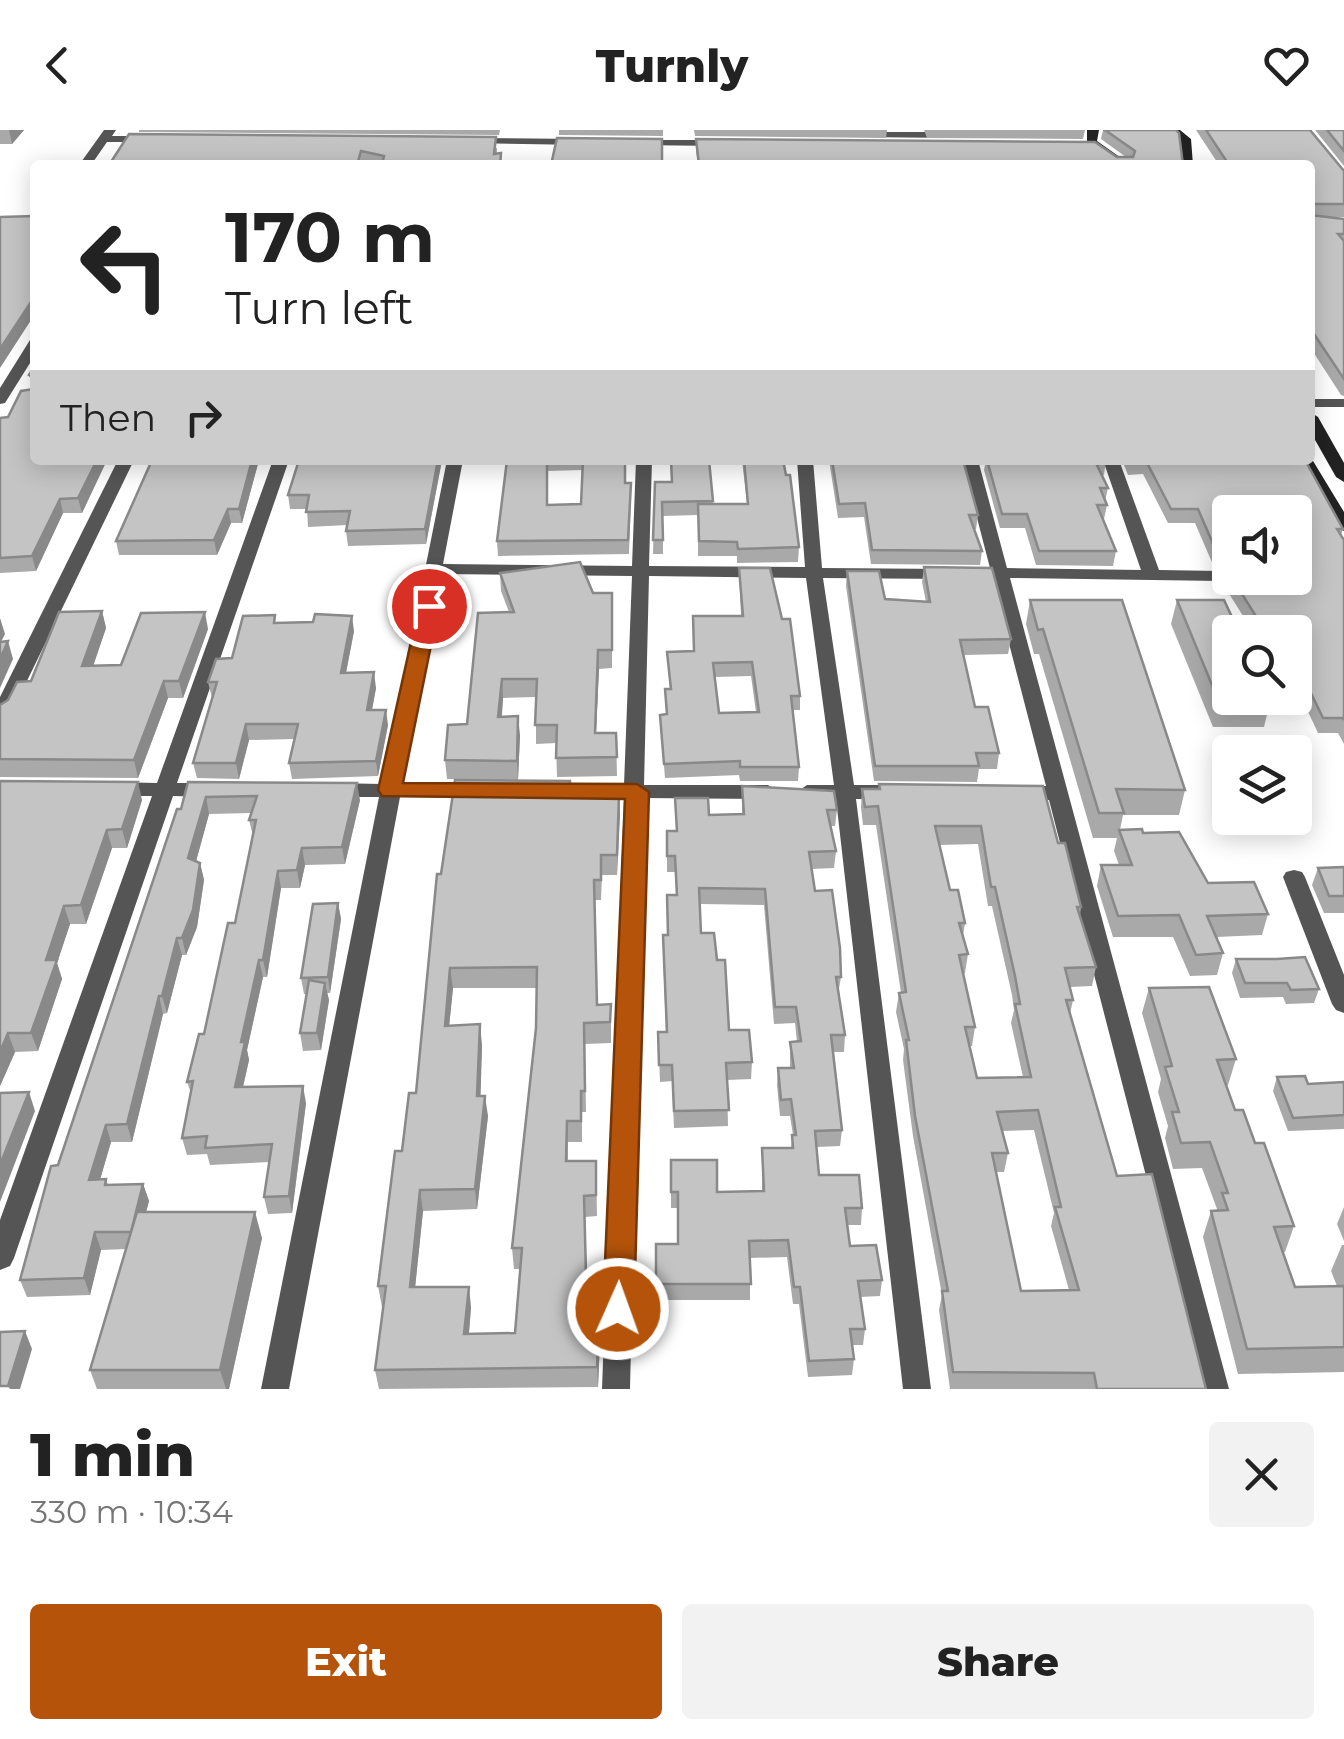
<!DOCTYPE html>
<meta charset="utf-8">
<style>
body{margin:0;font-family:Montserrat,sans-serif;background:#f2f2f2;color:#222;height:100vh;display:flex;flex-direction:column;font-size:38px;white-space:nowrap}
*{box-sizing:border-box;margin:0}
p{font-size:32px;color:#767676}
.icon{flex:none;width:55px;height:55px;fill:none;stroke:currentColor;stroke-width:2;stroke-linecap:round;stroke-linejoin:round}
.map{position:relative;height:1259px;overflow:hidden}
.details{display:flex;flex-direction:column;background:#fff;flex:1}
.details>*{flex:none}
.guide{position:absolute;left:30px;top:30px;width:1285px;height:305px;border-radius:10px;box-shadow:0 5px 25px #0003;background:#fff;color:#222;overflow:hidden}
.tools{position:absolute;left:1212px;top:365px;display:grid;gap:20px}
.tools a{display:grid;place-items:center;width:100px;height:100px;border-radius:10px;background:#fff;box-shadow:0 5px 25px #0003;font-size:50px}
.pin{position:absolute;display:grid;place-items:center;width:85px;height:85px;color:#fff;margin:-42px;border:5px solid #fff;border-radius:50%;box-shadow:0 2px 10px #0007}
.me{position:absolute;width:110px;margin:-55px;rotate:2deg;stroke-linejoin:round;filter:drop-shadow(0 0 8px #0008)}
.turn{display:flex;align-items:center;gap:35px;height:210px;padding:0 30px;font-size:45px}
.turn .icon{width:130px;height:130px;stroke-width:2.5}
.turn b{display:block;font-size:70px;line-height:85px}
.then{display:flex;align-items:center;height:95px;padding:0 30px;background:#0003;gap:20px;font-size:38px}
.round{display:grid;place-items:center;flex:none;width:105px;height:105px;border-radius:10px;background:#f2f2f2}
.overview{display:flex;align-items:center;justify-content:space-between;height:170px;padding:0 30px}
h1{font-size:60px;font-weight:800;line-height:75px}
.button{display:flex;gap:20px;margin-top:auto;padding:20px 30px}
.button a{flex:1;height:115px;border-radius:10px;background:#b45309;color:#fff;font-size:40px;font-weight:800;line-height:115px;text-align:center}
.button a+a{background:#f2f2f2;color:#222}
header{display:flex;justify-content:space-between;align-items:center;height:130px;padding:0 30px;background:#fff;font-size:45px;font-weight:800}
.map>svg:first-child{display:block}
.lines{fill:none;stroke-linecap:round;stroke-linejoin:round}
.minor{fill:#555;fill-rule:evenodd}
.secondary{fill:#222;fill-rule:evenodd}
.wall{fill:#a9a9a9;fill-rule:evenodd}
.shaded-wall{fill:#898989}
.building{fill:#c4c4c4;stroke:#898989;stroke-width:2.5;fill-rule:evenodd}
.route{fill:#b45309;stroke:#753606;stroke-width:2.5}
</style>
<header><svg class="icon" aria-label="back" viewBox="0 0 24 24"><path d="M15 5l-7 7 7 7"/></svg>Turnly<svg class="icon" aria-label="heart" viewBox="0 0 24 24"><path d="M12 20l-8-8c-3-5 5-10 8-4 3-6 11-1 8 4z"/></svg></header>
<div class="map">
<svg width="1344" height="1259" viewBox="0 0 1344 1259">
<rect width="100%" height="100%" fill="#fff"/>
<g class="lines">
<!-- minor -->
<g class="minor">
<path d="M104,0H116L112,6H153L159,9L153,12H107L91,35H79Z"/>
<path d="M862,2H953L959,5L953,8L858,7V3Z"/>
<path d="M472,8L583,9L589,12L583,15L468,13L466,11Z"/>
<path d="M636,10H722L728,13L722,16L632,15V11Z"/>
<path d="M35,209V225L5,273L0,274V258L30,210Z"/>
<rect x="1310" y="269" width="34" height="8"/>
<path d="M118,330H134L10,586L0,592V567Z"/>
<path d="M273,330H289L177,653H213L223,660L213,667L173,666L14,1128L10,1136L0,1140V1090L152,666H112L102,659L112,652L157,653Z"/>
<path d="M447,330H463L443,434L632,436L636,330H652L649,436L805,437L797,330H813L822,438L949,439L958,444L949,449L823,448L854,655H888L898,662L888,669H856L931,1259H903L836,669H807L797,662L807,655H834L806,448L649,446L644,655H768L778,662L768,669L644,668L630,1259H602L624,668H547L537,661L547,654L624,655L632,446L442,444L402,654H478L488,661L478,668L400,667L289,1259H261L379,667H332L322,660L332,653L382,654Z"/>
<path d="M962,330H978L1007,438L1141,440L1103,330H1119L1159,440L1220,441L1229,446L1220,451L1010,448L1229,1259H1201L1049,670H1022L1012,663L1022,656H1046L992,448L979,443L990,438Z"/>
<path d="M1294,740L1302,742L1305,747L1344,845V883L1336,880L1332,874L1283,747L1286,742Z"/>
</g>
<!-- secondary -->
<g class="secondary">
<path d="M1087,0H1099L1097,11L1131,35H1117L1087,14Z"/>
<path d="M1167,0H1180L1191,9L1193,35H1181V12Z"/>
<path d="M1310,282L1318,287L1344,333V352L1336,347L1310,301Z"/>
<path d="M1310,326L1344,382V401L1336,396L1298,330H1310Z"/>
</g>
</g>
<!-- wall -->
<g class="wall">
<path d="M0,0H24L12,14H0Z"/>
<path d="M139,0H500L499,5L139,2Z"/>
<path d="M559,0H663V6L559,5Z"/>
<path d="M694,0H887L886,8L695,6Z"/>
<path d="M924,0H1085L1083,9L927,8Z"/>
<path d="M1103,0H1176L1183,35H698L696,20V9L1126,27L1101,9Z"/>
<path d="M1196,0H1310L1344,41V87H1325L1344,89V266L1341,265L1310,217V35H1219Z"/>
<path d="M1315,0H1344V36Z"/>
<path d="M129,4L497,18V24L501,23L502,35H372L363,33L362,35H109Z"/>
<path d="M35,236V330H107L82,383H63L36,441L0,443V288L8,287L33,258L29,245Z"/>
<path d="M259,330L242,393H231L217,425H119L116,411Z"/>
<path d="M299,330H442L426,414L348,416L346,401L347,395L308,397L307,379H290L288,365Z"/>
<path d="M507,330H625V353L631,367L629,424L498,426L497,411ZM583,340L581,374L548,375V341Z"/>
<path d="M670,330H709L713,374H747L742,330H783L799,417L798,432L737,433V426H698V385L663,386V424H653L655,352H672Z"/>
<path d="M829,330H963L978,385L976,399H974L982,421L980,435L871,434L864,387L838,388Z"/>
<path d="M986,330H1106L1104,345H1101L1108,358L1105,371L1107,375L1104,389H1102L1116,421L1113,436L1036,435L1025,398H1000L984,340Z"/>
<path d="M1122,330H1305L1343,399L1341,405L1344,410V614L1338,603H1318L1295,554V502H1253L1223,454L1226,442L1214,437L1195,393H1168L1143,344L1128,345ZM1230,382L1295,448H1230Z"/>
<path d="M924,437L1011,509L1008,524L964,525L975,577L999,623L997,639H979L977,652L874,651L846,456L847,441L885,469L926,472L922,452Z"/>
<path d="M739,438L800,566V580H793L799,637L798,651H740L739,645L665,648L660,585L666,584L665,559H670L667,522L694,521L741,486ZM751,546L756,582L719,583L715,547Z"/>
<path d="M500,443L593,463H612V538L599,539L596,603H616L617,646L557,647L556,613L536,614V567L503,568L502,586L520,605L518,650L447,649L445,630L467,594L509,482L501,461Z"/>
<path d="M1030,470L1185,660L1179,685H1123L1120,700L1143,703L1208,753L1268,784L1262,805L1216,807L1223,823L1217,845L1190,846L1173,807H1113L1097,756L1101,735H1119L1114,721L1117,708H1093L1039,524H1034L1026,494Z"/>
<path d="M1177,470L1270,572L1264,597H1213L1171,494Z"/>
<path d="M102,481L106,498L93,536L121,535L208,499L183,568H168L138,648L0,647V575L31,551Z"/>
<path d="M277,493L354,501L346,543L376,558L372,580L388,595L378,646L292,649L289,633L294,609L249,610L239,649L197,648L193,633L212,568L208,552L232,528Z"/>
<path d="M0,651L142,670L127,718H112L86,794H70L57,833L62,849L38,921L15,922L0,956Z"/>
<path d="M570,651L571,665L619,664L617,745H602L601,770H595L597,875L611,874V913L585,914L586,982H582V1012H568V1031H596L597,1086L585,1087L587,1145L602,1166L598,1257L379,1259L375,1240L384,1177H382L378,1156L402,1021L416,963L441,744ZM453,858H537L536,898L512,1118L514,1139H520L515,1203L469,1204L471,1177L415,1157L423,1081L477,1079L488,986L480,966L482,915L449,896Z"/>
<path d="M188,652L360,670L345,734L305,735L300,758H281L267,847H263L247,920L249,930L243,957L306,973L292,1083L268,1084L264,1067L270,1032L210,1035L207,1024L187,1025L182,1008L191,963L187,952L204,904L235,793L253,706L249,690L251,683L209,684L196,731L200,733L204,750L197,797L186,825H182L167,883L163,884L132,1012H111L100,1049H106L108,1055L143,1054L149,1071L146,1082L262,1108L229,1259H97L90,1240L126,1119L101,1120L90,1165L27,1167L20,1150L58,1035L181,679Z"/>
<path d="M879,654L1058,713L1081,777L1080,785L1096,837L1092,856L1070,857L1073,870L1070,884L1117,1046L1206,1259H950L939,1180L942,1165L913,1006L903,930L904,919L896,882L899,863H901L876,695H863L861,677L862,659H879ZM978,714L988,776H992L1012,865L1014,880L1011,893L1023,947L977,948L969,916H972L975,897L963,844L965,843L968,824L963,806L965,793L950,760L939,715ZM1034,1000L1054,1083L1051,1096L1069,1160L1021,1161L996,1042H1004L1008,1023L1002,1001Z"/>
<path d="M742,656L837,680L835,696H830L836,721L834,738L811,739L815,761L841,847L838,864L845,905L844,922H833L842,1000L840,1016L817,1017L819,1045L862,1078L861,1095H847L850,1116L882,1150L880,1166L860,1167L865,1199L863,1215H853L854,1229L852,1245L808,1247L799,1174H793L787,1127L750,1128V1170H656V1114H678V1078H671V1030L717,1062L762,1061V1018H791L793,1005L790,986H780L777,955L778,938H790V912H797L795,893L774,894L764,775L700,774L701,803L717,830L729,900L752,932L751,949L727,950L728,996L674,998L672,951L660,952L658,902H666L663,822L676,765L675,742H667V701H676L675,668L709,685L742,684Z"/>
<path d="M1344,737V783H1324L1312,755L1318,738Z"/>
<path d="M338,773L341,789L330,863H327L329,870L321,920L303,921L300,903L306,864H304L301,848Z"/>
<path d="M1236,829L1319,859L1314,873L1286,874L1283,867L1240,868L1232,843Z"/>
<path d="M1149,858L1236,929L1228,955H1226L1235,980L1255,1013L1294,1096L1285,1122H1283L1295,1157L1337,1156L1331,1141L1342,1115H1344V1242L1238,1244L1203,1107L1211,1081H1216L1217,1079L1202,1038L1173,1039L1165,1008L1168,996L1158,962L1161,949L1142,883Z"/>
<path d="M1277,947L1308,954L1344,952V999L1288,1001L1273,961Z"/>
<path d="M1344,1077V1111L1337,1094Z"/>
</g>
<!-- shaded-wall -->
<g class="shaded-wall">
<path d="M9,0H24L12,14Z"/>
<path d="M35,166V184L0,238V219Z"/>
<path d="M97,330H107L82,383L78,368Z"/>
<path d="M252,330H259L242,393L239,379Z"/>
<path d="M438,330H442L426,414L425,399Z"/>
<path d="M60,369L63,383L36,441L32,426Z"/>
<path d="M228,379L231,393L217,425L214,410Z"/>
<path d="M102,481L106,498L87,554L82,536Z"/>
<path d="M205,482L208,499L183,568L179,551Z"/>
<path d="M352,486L354,501L343,558L341,543Z"/>
<path d="M0,488L5,504L0,514Z"/>
<path d="M8,511L13,529L0,558V529Z"/>
<path d="M598,520L599,539L595,622V603Z"/>
<path d="M374,542L376,558L369,595L367,580Z"/>
<path d="M502,549L503,568L500,605L498,587Z"/>
<path d="M164,551L168,568L138,648L134,630Z"/>
<path d="M386,580L388,595L378,646L376,631Z"/>
<path d="M518,586L520,605L518,650L517,631Z"/>
<path d="M246,594L249,610L239,649L236,633Z"/>
<path d="M138,652L142,670L127,718L122,699Z"/>
<path d="M357,653L360,670L345,734L342,717Z"/>
<path d="M619,664L620,685L617,745V725Z"/>
<path d="M206,667L209,684L192,746L188,728Z"/>
<path d="M107,700L112,718L86,794L81,775Z"/>
<path d="M302,718L305,735L300,758L297,740Z"/>
<path d="M200,733L204,750L197,797L186,825L182,808Z"/>
<path d="M278,741L281,758L267,847L263,830Z"/>
<path d="M338,773L341,789L330,863L328,847Z"/>
<path d="M64,776L70,794L57,833L62,849L38,921L31,903L46,830Z"/>
<path d="M177,808L182,825L167,883L162,866Z"/>
<path d="M259,830L263,847L247,920L249,930L239,974L235,957L241,912Z"/>
<path d="M450,838L453,858L447,917L445,896Z"/>
<path d="M325,853L329,870L321,920L317,903Z"/>
<path d="M159,866L163,884L132,1012L127,994Z"/>
<path d="M480,894L482,915L480,987L477,966Z"/>
<path d="M8,903L15,922L0,956V922Z"/>
<path d="M303,956L306,973L292,1083L289,1066Z"/>
<path d="M29,962L35,981L0,1072V1035Z"/>
<path d="M485,966L488,986L477,1079L475,1059Z"/>
<path d="M106,995L111,1012L95,1067L89,1050Z"/>
<path d="M143,1054L149,1071L136,1119L131,1102Z"/>
<path d="M420,1060L423,1081L413,1178L410,1157Z"/>
<path d="M255,1082L262,1108L229,1259H226L220,1240Z"/>
<path d="M95,1102L101,1120L90,1165L84,1148Z"/>
<path d="M601,1145L602,1166L598,1257L597,1237Z"/>
<path d="M469,1157L471,1177L467,1225L464,1204Z"/>
<path d="M25,1201L32,1219L20,1259H10L8,1256Z"/>
</g>
<!-- building -->
<g class="building">
<path d="M1105,0H1176L1179,3L1183,35H699L696,9L1095,12L1117,27H1133L1135,21Z"/>
<path d="M1206,0H1310L1344,41V74H1313L1310,83V35H1229Z"/>
<path d="M1327,0H1344V21Z"/>
<path d="M129,4L496,7L494,24L501,23L500,35H382L384,26L361,21L357,35H109Z"/>
<path d="M557,8L662,9V35H551Z"/>
<path d="M1310,85L1344,89V104H1338L1344,111V249L1310,198Z"/>
<path d="M35,86V166L0,219V87Z"/>
<path d="M35,236V248L29,245Z"/>
<path d="M35,252V330H97L78,368L60,369L32,426L0,428V288L8,287L21,261L34,259Z"/>
<path d="M152,330H252L239,379H228L214,410L116,411Z"/>
<path d="M299,330H438L425,399L346,401L350,381L306,382L309,365H288Z"/>
<path d="M507,330H547V375L581,374L583,330H625V353H631L628,410L497,411Z"/>
<path d="M671,330H709L713,371L662,372L663,410H653L655,352H672Z"/>
<path d="M744,330H783L786,345H790L799,417L738,419L737,412L699,411L698,374H748Z"/>
<path d="M832,330H963L978,385H969L982,421L872,420L865,373L839,374Z"/>
<path d="M987,330H1106L1095,331L1108,358H1100L1107,375H1097L1116,421H1039L1027,384H1002Z"/>
<path d="M1131,330H1305L1343,399H1337L1344,410V590L1343,588H1323L1295,530V502H1282L1275,488H1257L1232,448H1295V382H1230V428L1217,423L1198,379H1171L1146,331Z"/>
<path d="M580,432L593,463H612V520H598L595,603H616L617,627L556,628L557,595H535L537,549H502L498,587L518,586L517,631L445,630L448,595L467,594L478,483L514,482L500,443Z"/>
<path d="M924,437L992,438L1011,509L960,510L975,577H988L999,623H976L979,636H875L847,441H879L885,469L930,472Z"/>
<path d="M739,438H770L782,489H790L800,566H791L799,637H740V631L664,634L660,585L667,584L665,559H671L667,522L694,521L693,486H743ZM752,532L759,582L719,583L713,533Z"/>
<path d="M1030,470H1122L1185,660L1116,659L1124,683H1099L1043,499L1038,500Z"/>
<path d="M1177,470H1224L1239,502H1230V568H1268L1270,572H1219Z"/>
<path d="M102,481L82,536L121,535L141,483L205,482L179,551H164L134,630L0,629V575L8,570L17,552L31,551L59,482Z"/>
<path d="M315,484L352,486L341,543L374,542L367,580H386L376,631L289,633L298,594H246L236,633H193L217,552H208L216,529L232,528L243,486L275,485L274,493L313,492Z"/>
<path d="M8,511L0,529V512Z"/>
<path d="M455,650L570,651V665L619,664L617,725H601V750H594L597,875L611,874L610,892L584,893L585,961H581V991H567L566,1031H596V1065L584,1066L586,1145H601L597,1237L375,1240L386,1156H378L395,1021H402L409,963H416L437,744H441ZM537,837L536,898L512,1118H522L515,1203L464,1204L469,1157H410L420,1060L475,1059L485,966H477L480,894L445,896L450,838Z"/>
<path d="M0,651L138,652L122,699L107,700L81,775L64,776L46,830H57L31,903H8L0,922Z"/>
<path d="M188,652L357,653L342,717L302,718L297,740L278,741L263,830H259L241,912H245L235,957L303,956L289,1066L264,1067L272,1014L205,1018L207,1006L182,1008L193,951L187,952L199,904H204L228,793H235L256,690H249L257,666L206,667L188,728L200,733L193,780L182,808H177L162,866H159L127,994L106,995L89,1050L106,1049L105,1055L143,1054L131,1102H95L84,1148L20,1150L51,1036L58,1035L177,679H181Z"/>
<path d="M879,654L1043,656L1058,713H1065L1081,777H1077L1096,837L1065,838L1073,870H1066L1117,1046L1152,1044L1206,1259H1097L1094,1243L953,1242L942,1161H948L915,986L906,910H909L899,863L906,862L878,676L865,677L862,659H880ZM935,696H981L991,757H995L1015,846L1020,874H1015L1031,947L977,948L965,897H975L959,825L968,824L959,793H965L958,760H950ZM1038,980L1061,1077H1055L1079,1160L1021,1161L992,1023H1008L997,982Z"/>
<path d="M742,656L834,661L837,680H827L836,721L809,722L815,761L832,760L840,818L841,847H836L845,905H831L842,1000L815,1001L819,1045H859L862,1078H845L850,1116L876,1115L882,1150L858,1151L865,1199H850L854,1229L809,1231L800,1157H794L788,1110L749,1111L751,1154H656V1114H678V1062H671V1030H717V1062L764,1061L762,1018H793L792,1005H796L791,969L781,970L778,938H794L790,912L801,911L796,877H775L765,759L699,758L701,803H714L717,830H725L729,900H749L752,932L726,933L729,980L674,981L672,935H659L658,902H667L663,805H668L667,765H677L675,726H667V701H677L675,668H708L709,685L744,684Z"/>
<path d="M1142,699L1143,703L1179,702L1208,753L1254,752L1268,784L1207,786L1223,823L1196,825L1179,785L1118,786L1101,735H1132L1119,700Z"/>
<path d="M1344,737V766H1329L1318,738Z"/>
<path d="M338,773L328,847L301,848L313,774Z"/>
<path d="M1305,827L1319,859L1291,860L1287,853H1245L1236,829H1277Z"/>
<path d="M309,850L325,853L317,903H300Z"/>
<path d="M1209,857L1236,929L1217,930L1235,980H1243L1255,1013H1264L1294,1096L1274,1097L1295,1157L1344,1156V1217L1247,1219L1211,1081L1228,1080L1222,1063H1228L1210,1012L1181,1013L1172,982H1179L1165,937L1172,936L1149,858Z"/>
<path d="M1305,946L1308,954L1344,952V985L1293,988L1277,947Z"/>
<path d="M29,962L0,1035V963Z"/>
<path d="M137,1082H255L220,1240H90Z"/>
<path d="M25,1201L8,1256H0V1202Z"/>
</g>
<!-- route -->
<path class="route" d="M429,469L439,476L403,653L637,654L649,662L634,1179L630,1189L618,1193L607,1189L603,1179L625,669L382,666L378,660L419,476Z"/>
</svg>
<div class="tools">
<a><svg class="icon" aria-label="sound" viewBox="0 0 24 24"><path d="M4 9h4l5-4v14l-5-4H4zM17 9q2 3 0 6"/></svg></a>
<a><svg class="icon" aria-label="search" viewBox="0 0 24 24"><circle cx="10" cy="10" r="6"/><path d="M15 15l6 6"/></svg></a>
<a><svg class="icon" aria-label="layers" viewBox="0 0 24 24"><path d="M12 4l9 5-9 5-9-5zM3 14l9 5 9-5"/></svg></a>
</div>
<div class="pin" style="left:429px;top:476px;background:#d93025"><svg class="icon" aria-label="arrive" viewBox="0 0 24 24"><path d="M6 21V4h12l-3 4 3 4H6"/></svg></div>
<svg class="me" style="left:618px;top:1179px" viewBox="-20 -20 40 40"><circle r="17" fill="#b45309" stroke="#fff" stroke-width="3"/><path d="M0-11L8 9 0 5-8 9z" fill="#fff"/></svg>
<div class="guide">
<div class="turn"><svg class="icon" aria-label="left" viewBox="0 0 24 24"><path d="M17 20v-9H6M10 6l-5 5 5 5"/></svg><div><b>170 m</b>Turn left</div></div>
<div class="then">Then<svg class="icon" aria-label="right" viewBox="0 0 24 24"><path d="M7 20v-9h11M14 6l5 5-5 5"/></svg></div>
</div>
</div>
<section class="details">
<div class="overview"><div><h1>1 min</h1><p>330 m · 10:34</p></div><a class="round"><svg class="icon" aria-label="close" viewBox="0 0 24 24"><path d="M6 6l12 12M18 6L6 18"/></svg></a></div>
<div class="button"><a>Exit</a><a>Share</a></div>
</section>
